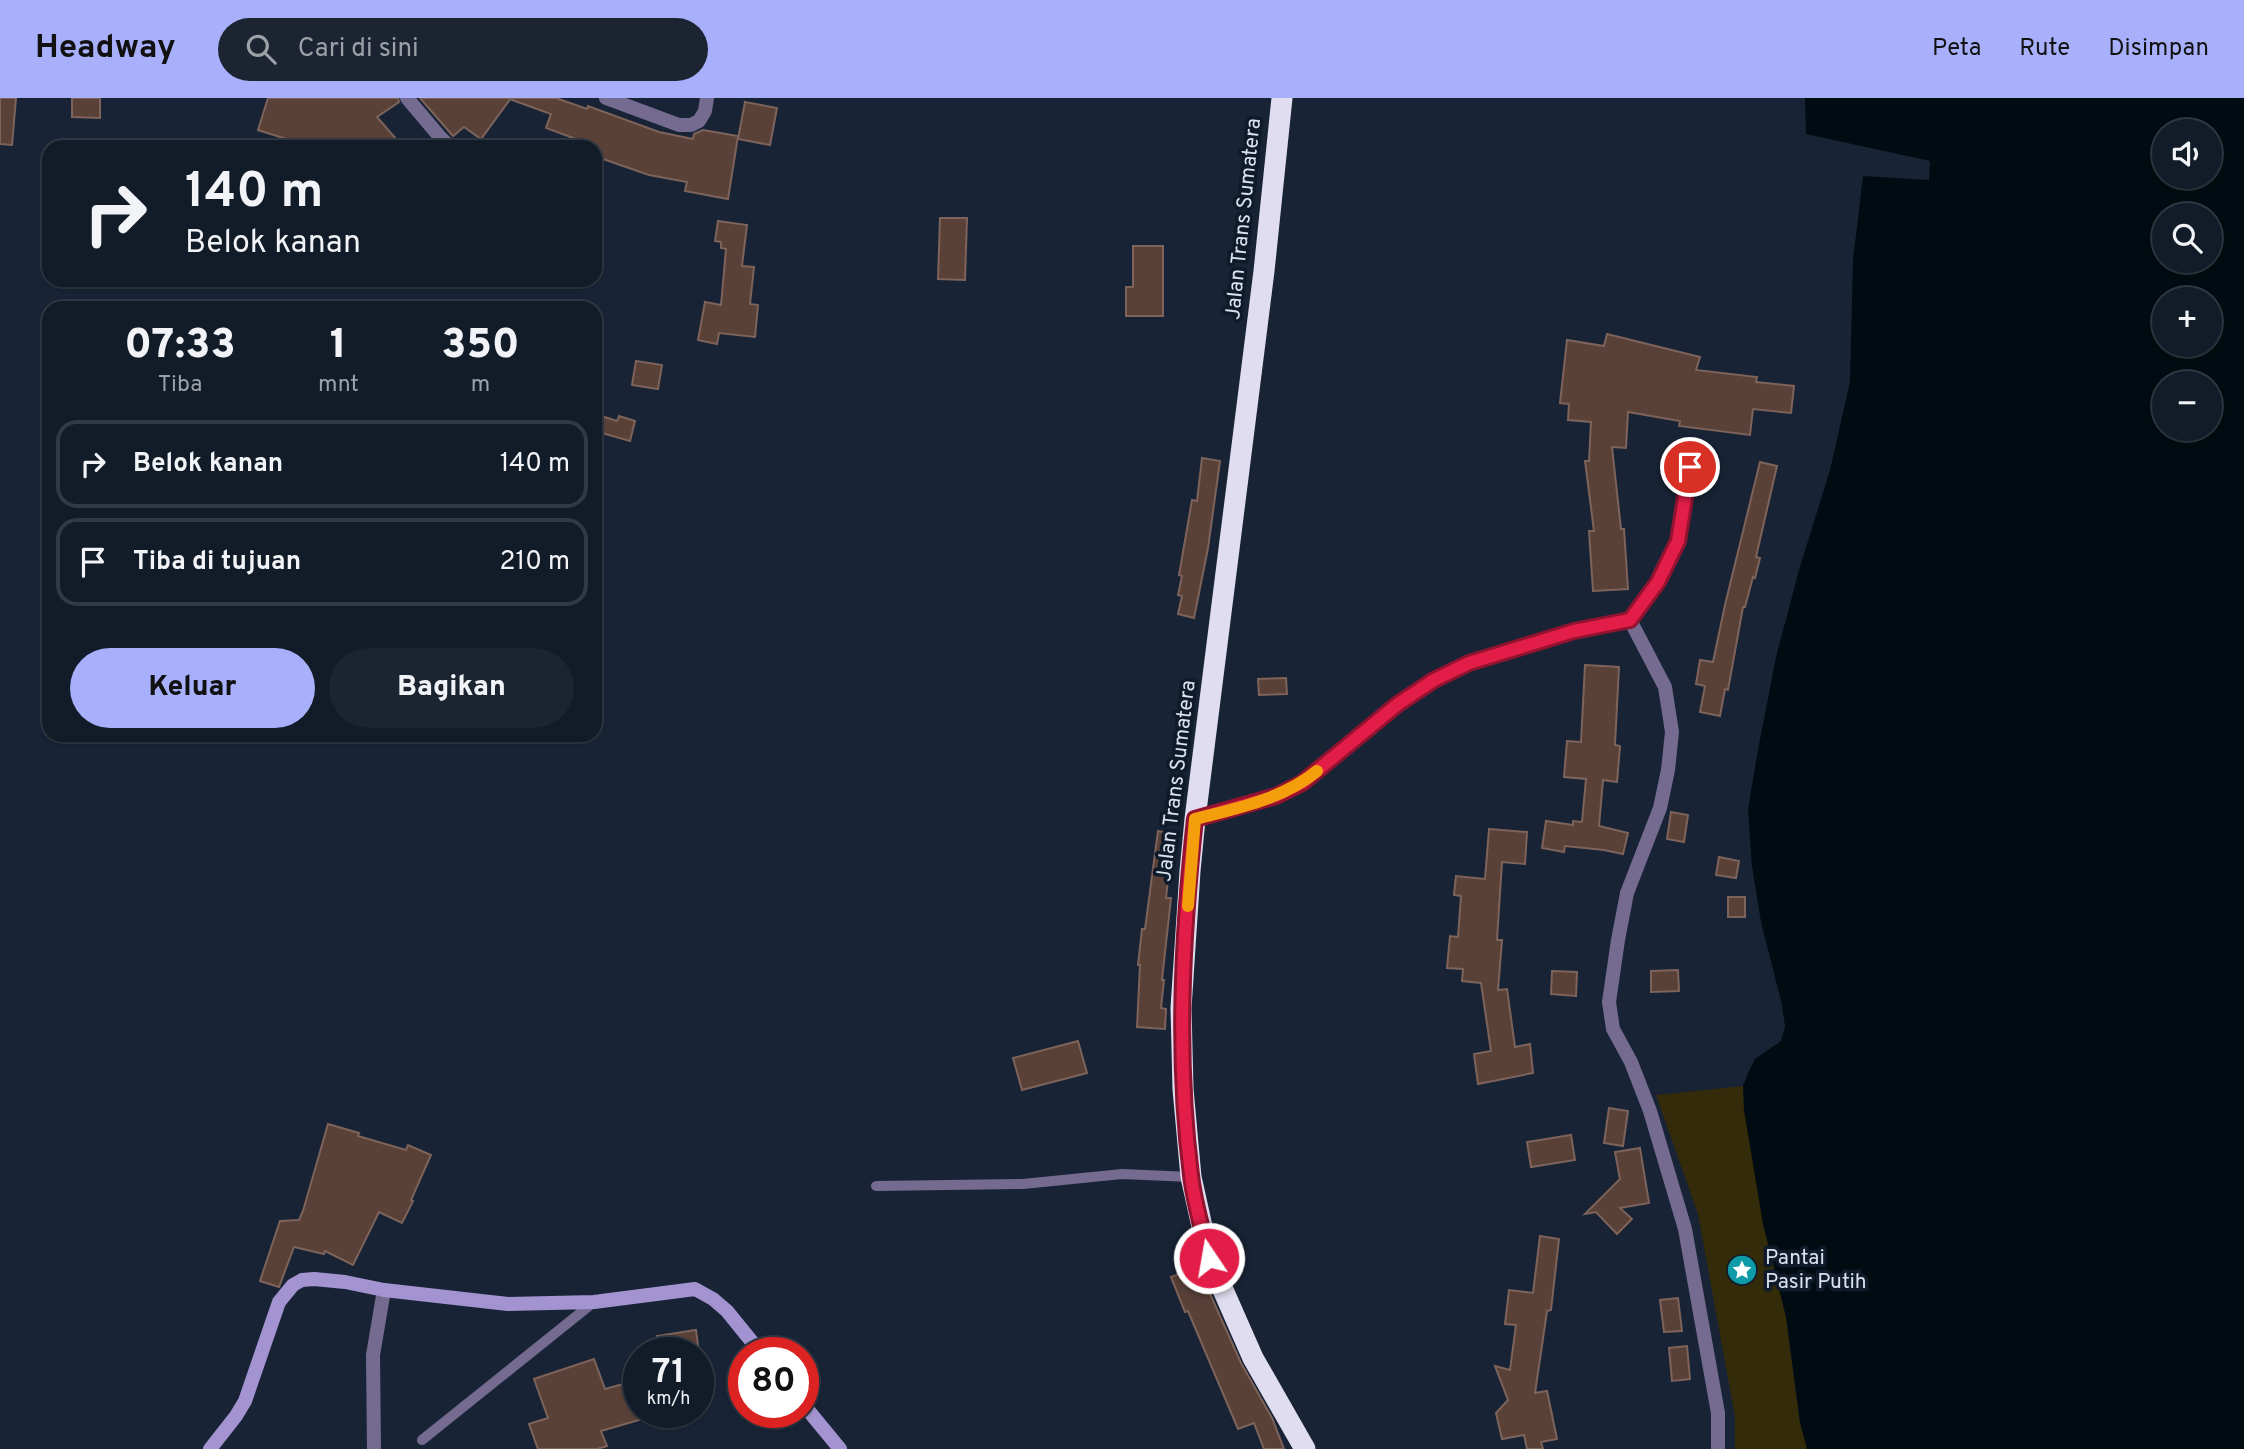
<!DOCTYPE html>
<html lang="id">
<meta charset="utf-8">
<style>
body{margin:0;font-family:Overpass,sans-serif;background:#1b2430;color:#f1f3f6;height:100vh;display:flex;flex-direction:column;font-size:26px;white-space:nowrap}
*{box-sizing:border-box;margin:0}
p{font-size:23px;color:#9ca1a8}
.icon{flex:none;width:38px;height:38px;fill:none;stroke:currentColor;stroke-width:2;stroke-linecap:round;stroke-linejoin:round}
.map{position:relative;flex:1;overflow:hidden}
.side{position:absolute;left:42px;top:203px;width:560px;height:441px;display:flex;flex-direction:column;background:#121b28;border-radius:21px;box-shadow:0 2px 5px #0004,0 0 0 2px #313945}
.side>*{flex:none}
.top-card{position:absolute;left:42px;top:42px;width:560px;height:147px;border-radius:21px;box-shadow:0 2px 5px #0004,0 0 0 2px #313945;background:#121b28;color:#f1f3f6;overflow:hidden}
.controls{position:absolute;left:2152px;top:21px;display:grid;gap:14px}
.controls a{display:grid;place-items:center;width:70px;height:70px;border-radius:50%;background:#121b28;box-shadow:0 2px 5px #0004,0 0 0 2px #313945;font-size:35px}
.speed{position:absolute;left:623px;top:1239px;display:flex;gap:14px;font-size:35px;font-weight:700;text-align:center}
.speed>*{display:grid;place-content:center;width:91px;height:91px;border-radius:50%;background:#121b28;box-shadow:0 2px 5px #0004,0 0 0 2px #313945;line-height:1}
.speed small{font-size:18px;font-weight:400}
.speed .limit{border:10px solid #d22;background:#fff;color:#111}
.pin{position:absolute;display:grid;place-items:center;width:60px;height:60px;color:#fff;margin:-30px;border:4px solid #fff;border-radius:50%;box-shadow:0 2px 7px #0007}
.me{position:absolute;width:77px;margin:-38px;rotate:348deg;stroke-linejoin:round;filter:drop-shadow(0 0 5px #0008)}
.turn{display:flex;align-items:center;gap:24px;height:147px;padding:0 28px;font-size:32px}
.turn .icon{width:91px;height:91px;stroke-width:2.5}
.turn b{display:block;font-size:49px;line-height:60px}
.eta{display:flex;justify-content:space-evenly;align-items:center;height:119px;text-align:center}
.eta b{font-size:42px;font-weight:800;line-height:49px}
.button{display:flex;gap:14px;margin-top:auto;padding:14px 28px}
.button a{flex:1;height:80px;border-radius:42px;background:#a8b0fc;color:#111;font-size:28px;font-weight:800;line-height:80px;text-align:center}
.button a+a{background:#1b2430;color:#f1f3f6}
ul{padding:0;list-style:none}
li{display:flex;align-items:center;gap:21px;height:88px;margin:0 14px 10px;padding:0 14px;border:4px solid #313945;border-radius:21px}
li div{flex:1}
li b{display:block;font-size:26px}
li em{font-style:normal}
header{display:flex;align-items:center;gap:42px;box-sizing:border-box;height:98px;padding:0 35px;background:#a8b0fc;color:#111}
header strong{font-size:33px}
nav{display:flex;gap:38px;margin-inline-start:auto;font-size:24px}
.search{width:490px;height:63px;background:#1b2430;display:flex;align-items:center;gap:18px;box-sizing:border-box;padding:0 24px;border-radius:38px;color:#9ca1a8;font-size:26px}
.map>svg:first-child{display:block}
.sand{fill:#332b09}
.water{fill:#000c11;fill-rule:evenodd}
.building{fill:#594138;stroke:#7d6359;stroke-width:2}
.lines{fill:none;stroke-linecap:round;stroke-linejoin:round}
.lane{stroke:#756b91;stroke-width:10}
.street{stroke:#756b91;stroke-width:14}
.secondary{stroke:#a393d0;stroke-width:14}
.highway{stroke:#e1ddf0;stroke-width:21}
.route-casing{stroke:#92132f;stroke-width:18}
.route{stroke:#e11d48;stroke-width:12}
.slow{stroke:#f59e0b;stroke-width:12}
.labels{text-anchor:middle;dominant-baseline:central;stroke-width:7;stroke-linejoin:round;paint-order:stroke}
.street-label{font-size:21px;fill:#dae2ee;stroke:#0f1b2b}
.poi-label{font-size:21px;fill:#dae2ee;stroke:#0f1b2b;text-anchor:start}
</style>
<header>
<strong>Headway</strong>
<div class="search"><svg class="icon" aria-label="search" viewBox="0 0 24 24"><circle cx="10" cy="10" r="6"/><path d="M15 15l6 6"/></svg>Cari di sini</div>
<nav><a>Peta</a><a>Rute</a><a>Disimpan</a></nav>
</header>
<div class="map">
<svg width="2244" height="1351" viewBox="0 0 2244 1351">
<rect width="100%" height="100%" fill="#182436"/>
<!-- sand -->
<path class="sand" d="M1743,988L1744,1012L1786,1219L1800,1324L1807,1351H1735V1319L1698,1116L1656,997Z"/>
<!-- water -->
<path class="water" d="M1805,0H2244V1351H1807L1800,1324L1786,1219L1763,1126L1744,1012L1743,988L1749,973L1755,961L1781,943L1785,929L1782,907L1761,824L1752,768L1748,712L1757,657L1776,559L1799,472L1830,372L1850,284L1853,162L1863,78L1929,82L1930,63L1806,36ZM2165,33H2210V79H2165ZM2165,117H2210V163H2165ZM2165,201H2210V247H2165ZM2165,285H2210V331H2165Z"/>
<!-- building -->
<g class="building">
<path d="M0,0H16L12,47L0,46Z"/>
<path d="M72,0H100V20L72,19Z"/>
<path d="M268,0H398L399,4L377,19L403,49H306L299,45L258,32Z"/>
<path d="M420,0H511L481,41L464,29L453,38Z"/>
<path d="M513,0H556L587,11L588,8L659,34L693,41L694,36L703,32L738,38L728,101L685,93L687,84L649,77L603,61L595,57V49H573L576,41L546,30L551,16L512,2Z"/>
<path d="M745,4L777,10L770,47L738,41Z"/>
<path d="M940,120H967L965,182L938,181Z"/>
<path d="M718,123L747,127L742,168L754,169L750,206L758,207L755,239L719,235L717,246L698,242L705,204L721,207L726,151L721,150V144L715,143Z"/>
<path d="M1133,148H1163V218H1126V189H1133Z"/>
<path d="M1607,236L1700,259L1696,272L1757,279L1756,284L1794,288L1791,315L1753,311L1750,337L1679,328L1680,323L1628,314L1626,350L1612,349L1621,431H1624L1628,491L1593,493L1589,433H1594L1585,363H1589L1591,324L1568,322L1569,306L1560,305L1567,242L1604,248Z"/>
<path d="M636,263L662,267L658,291L632,287Z"/>
<path d="M595,316L617,323L619,318L635,323L630,343L595,333Z"/>
<path d="M1202,360L1220,363L1208,450L1194,520L1178,516L1182,498L1178,497L1182,478L1179,477L1192,402L1197,403Z"/>
<path d="M1760,364L1777,368L1756,459L1760,460L1755,480L1753,479L1745,509H1743L1728,592L1725,591L1720,618L1700,614L1705,588L1696,586L1700,562L1713,564L1725,507Z"/>
<path d="M1585,567L1619,569L1615,647L1620,648L1617,684L1603,682L1599,728L1628,735L1623,756L1604,752L1565,748L1564,754L1542,750L1546,723L1573,727V723L1582,724L1586,681L1564,679L1567,643L1581,644Z"/>
<path d="M1286,580L1287,596L1259,597L1258,581Z"/>
<path d="M1671,714L1688,717L1684,744L1667,741Z"/>
<path d="M1489,731L1527,734L1525,766L1502,764L1497,842H1502L1498,892L1507,891L1515,949L1530,946L1533,975L1478,986L1474,956L1491,953L1481,885L1462,883L1463,871L1447,870L1450,838L1458,839L1461,798L1454,797L1456,778L1485,781Z"/>
<path d="M1158,733L1173,736L1166,800H1171L1162,882H1164L1161,910L1166,911L1165,931L1137,929L1140,867H1138L1142,831H1145Z"/>
<path d="M1719,759L1739,763L1736,780L1716,777Z"/>
<rect x="1728" y="799" width="17" height="20"/>
<path d="M1678,872L1679,893L1651,894V873Z"/>
<path d="M1552,873L1577,874L1576,898L1551,896Z"/>
<path d="M1078,943L1087,975L1022,992L1013,960Z"/>
<path d="M1609,1010L1628,1013L1623,1048L1604,1045Z"/>
<path d="M328,1026L359,1035L358,1038L406,1052L408,1047L431,1057L411,1102L413,1103L402,1125L379,1114L353,1167L325,1153L324,1156L294,1149L279,1189L260,1183L280,1123L299,1122L303,1113Z"/>
<path d="M1571,1037L1575,1062L1531,1069L1527,1044Z"/>
<path d="M1640,1050L1649,1105L1620,1110L1632,1121L1617,1136L1596,1114L1585,1116L1620,1081L1615,1054Z"/>
<path d="M1540,1138L1559,1141L1551,1212L1547,1213L1535,1295L1547,1293L1557,1341L1541,1344L1543,1351H1527L1524,1337L1502,1341L1496,1315L1508,1302L1495,1268L1510,1272L1516,1227L1505,1226L1509,1192L1533,1195Z"/>
<path d="M1198,1169L1241,1265L1272,1320L1284,1351H1264L1254,1325L1238,1331L1188,1213L1185,1214L1171,1179Z"/>
<path d="M1678,1200L1682,1233L1664,1234L1660,1202Z"/>
<path d="M696,1232L699,1255H660L657,1238Z"/>
<path d="M1687,1248L1690,1281L1672,1283L1669,1250Z"/>
<path d="M594,1261L605,1291L634,1283L639,1300V1322L601,1333L607,1348L597,1351H538L529,1326L548,1320L534,1281Z"/>
</g>
<g class="lines">
<!-- lane -->
<g class="lane">
<path d="M876,1088L1023,1086L1122,1076L1191,1079"/>
<path d="M422,1342L594,1204"/>
</g>
<!-- street -->
<g class="street">
<path d="M407,0L440,39L450,49"/>
<path d="M606,0L679,27H691L699,23L705,13L707,0"/>
<path d="M1630,522L1665,589L1672,634L1668,672L1660,710L1627,795L1618,842L1609,904L1613,931L1631,964L1650,1013L1685,1131L1718,1315V1351"/>
<path d="M1195,721L1276,698L1302,685L1398,606L1435,582L1469,565L1574,533L1630,522L1659,484L1678,443L1690,369"/>
<path d="M374,1351L373,1257L384,1192"/>
</g>
<!-- secondary -->
<g class="secondary">
<path d="M803,1306L840,1351"/>
<path d="M210,1351L236,1318L245,1303L279,1204L293,1187L302,1182L314,1181L345,1184L384,1192L508,1206L594,1204L695,1191L713,1201L727,1213L761,1255"/>
</g>
<!-- highway -->
<path class="highway" d="M1282,0L1264,173L1195,721L1190,773L1181,910L1183,991L1191,1079L1209,1160L1253,1260L1305,1351"/>
</g>
<g class="lines">
<!-- route casing -->
<g class="route-casing">
<path id="route" d="M1209,1160C1203,1133 1194,1105 1191,1077C1176,959 1182,840 1195,721L1276,698L1302,685L1398,606L1434,582L1469,565L1574,533L1630,522L1658,484L1678,443L1690,369"/>
</g>
<!-- route -->
<use href="#route" class="route"/>
<!-- slow -->
<path class="slow" d="M1188,808L1195,721C1238,710 1283,701 1317,673"/>
</g>
<!-- icons -->
<defs>
<g id="sight-disc" transform="scale(1.575)"><circle r="9.5" fill="#0f9aa8" stroke="#0f1b2b"/><path d="M0-6L1.8-2.2L6-1.7L2.9 1.2L3.7 5.4L0 3.3L-3.7 5.4L-2.9 1.2L-6-1.7L-1.8-2.2Z" fill="#fff"/></g>
</defs>
<g fill-rule="evenodd">
<use href="#sight-disc" x="1742" y="1172"/>
</g>
<g class="labels">
<!-- street labels -->
<g class="street-label">
<text transform="translate(1244 121) rotate(-84)">Jalan Trans Sumatera</text>
<text transform="translate(1177 683) rotate(-83)">Jalan Trans Sumatera</text>
</g>
<!-- poi labels -->
<g class="poi-label">
<text x="1765" y="1160">Pantai<tspan x="1765" dy="24">Pasir Putih</tspan></text>
</g>
</g>
</svg>
<div class="controls">
<a><svg class="icon" aria-label="sound" viewBox="0 0 24 24"><path d="M4 9h4l5-4v14l-5-4H4zM17 9q2 3 0 6"/></svg></a>
<a><svg class="icon" aria-label="search" viewBox="0 0 24 24"><circle cx="10" cy="10" r="6"/><path d="M15 15l6 6"/></svg></a>
<a>+</a>
<a>−</a>
</div>
<div class="speed"><div>71<small>km/h</small></div><div class="limit">80</div></div>
<div class="pin" style="left:1690px;top:369px;background:#d93025"><svg class="icon" aria-label="arrive" viewBox="0 0 24 24"><path d="M6 21V4h12l-3 4 3 4H6"/></svg></div>
<svg class="me" style="left:1209px;top:1160px" viewBox="-20 -20 40 40"><circle r="17" fill="#e11d48" stroke="#fff" stroke-width="3"/><path d="M0-11L8 9 0 5-8 9z" fill="#fff"/></svg>
<div class="top-card">
<div class="turn"><svg class="icon" aria-label="right" viewBox="0 0 24 24"><path d="M7 20v-9h11M14 6l5 5-5 5"/></svg><div><b>140 m</b>Belok kanan</div></div>
</div>
<section class="side">
<div class="eta">
<div><b>07:33</b><p>Tiba</p></div>
<div><b>1</b><p>mnt</p></div>
<div><b>350</b><p>m</p></div>
</div>
<ul>
<li><svg class="icon" aria-label="right" viewBox="0 0 24 24"><path d="M7 20v-9h11M14 6l5 5-5 5"/></svg><div><b>Belok kanan</b></div><em>140 m</em></li>
<li><svg class="icon" aria-label="arrive" viewBox="0 0 24 24"><path d="M6 21V4h12l-3 4 3 4H6"/></svg><div><b>Tiba di tujuan</b></div><em>210 m</em></li>
</ul>
<div class="button"><a>Keluar</a><a>Bagikan</a></div>
</section>
</div>
